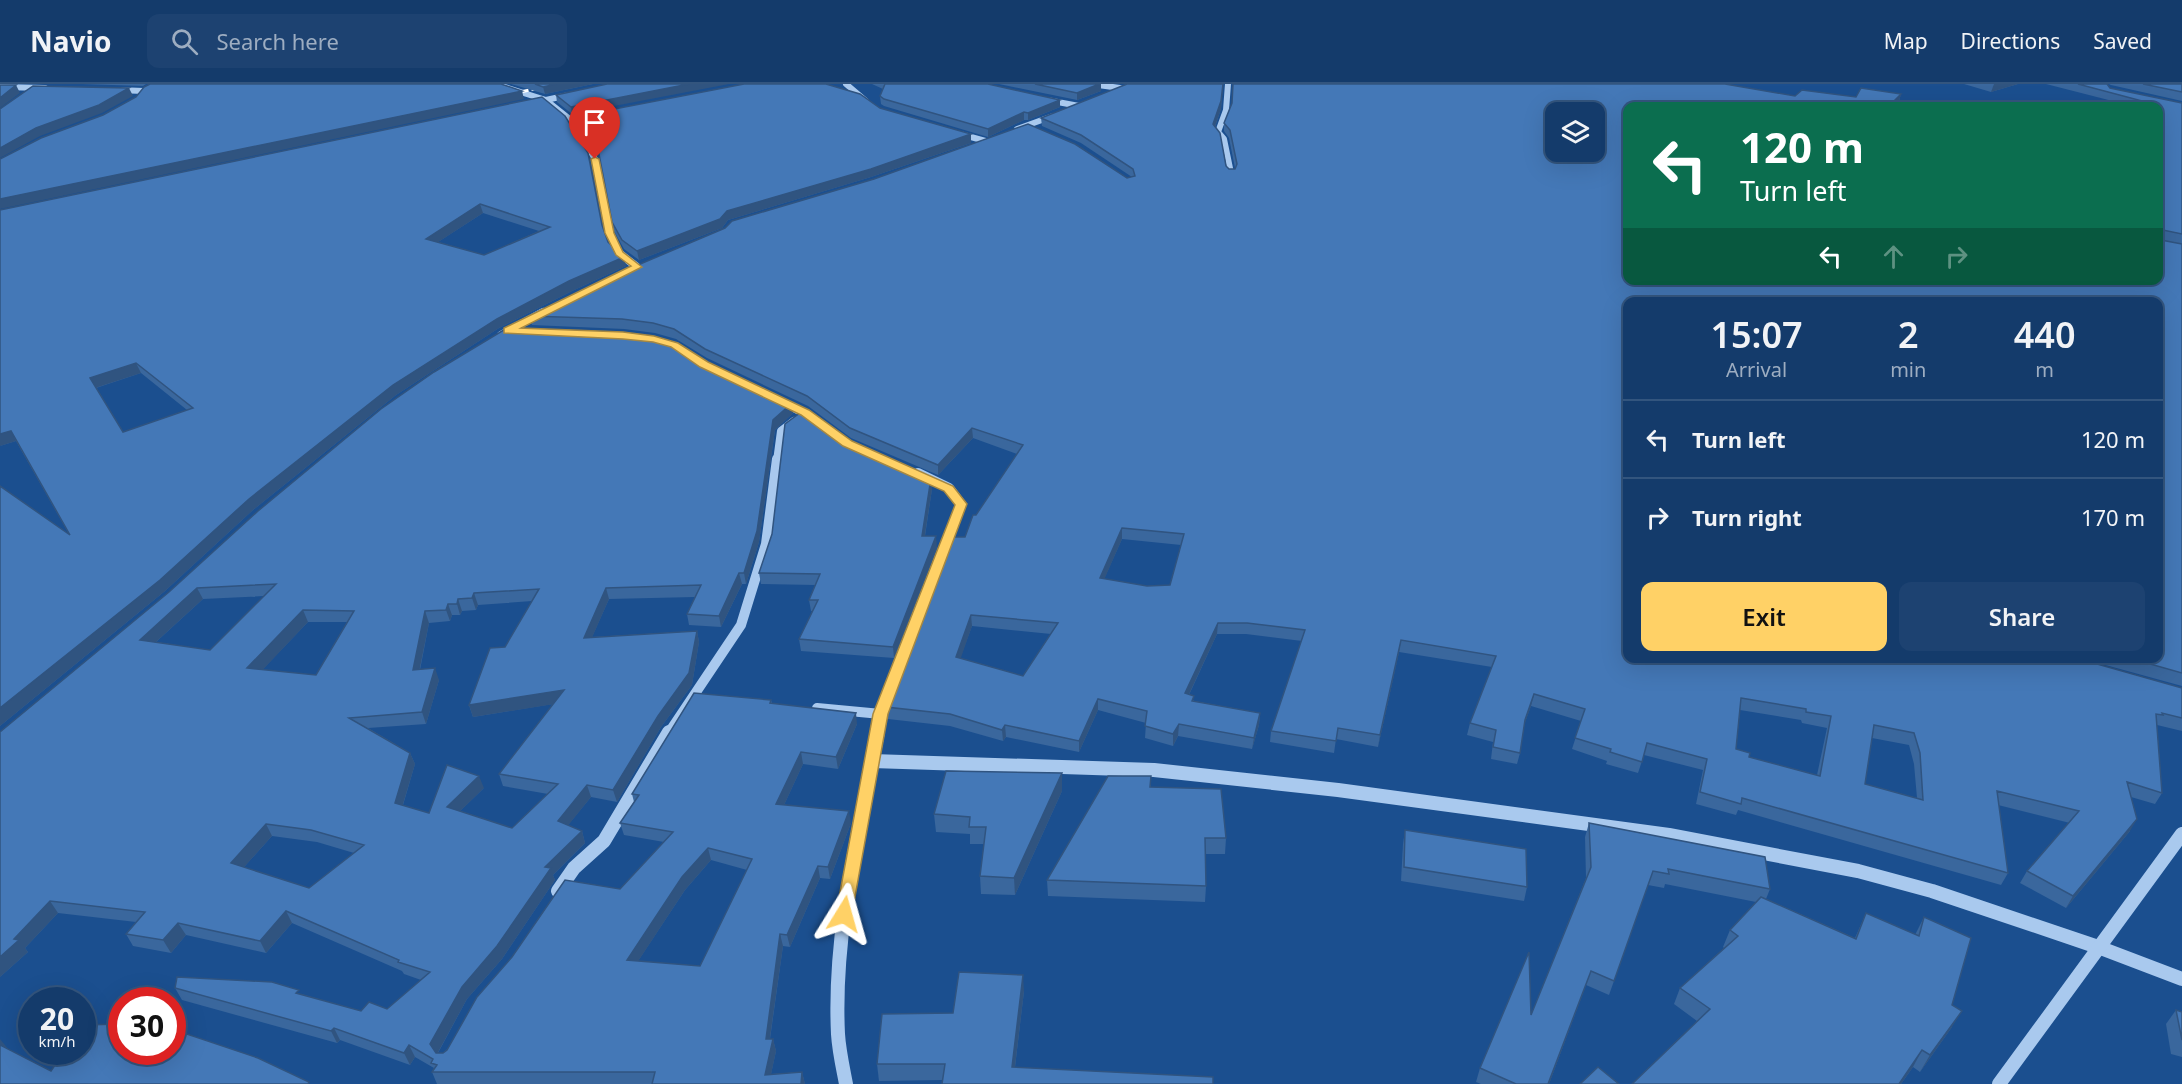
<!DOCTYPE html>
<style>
body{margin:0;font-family:"Noto Sans",sans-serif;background:#1d4271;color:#f1f3f6;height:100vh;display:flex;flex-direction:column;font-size:22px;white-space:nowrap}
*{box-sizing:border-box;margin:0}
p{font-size:20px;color:#9dadc1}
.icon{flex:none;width:33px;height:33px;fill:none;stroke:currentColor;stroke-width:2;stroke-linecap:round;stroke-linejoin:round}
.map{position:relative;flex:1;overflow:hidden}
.side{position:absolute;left:1623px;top:213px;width:540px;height:366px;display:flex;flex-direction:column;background:#143b6b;border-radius:12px;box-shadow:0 6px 24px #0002,0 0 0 2px #33557e}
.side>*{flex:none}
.hud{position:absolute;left:1623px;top:18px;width:540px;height:183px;border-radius:12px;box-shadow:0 6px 24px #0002,0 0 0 2px #33557e;background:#0b6e4f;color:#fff;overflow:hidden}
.fabs{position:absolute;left:1545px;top:18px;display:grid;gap:12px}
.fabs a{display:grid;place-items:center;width:60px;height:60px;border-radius:12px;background:#143b6b;box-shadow:0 6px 24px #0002,0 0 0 2px #33557e;font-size:30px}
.speed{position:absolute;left:18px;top:903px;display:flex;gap:12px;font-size:30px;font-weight:700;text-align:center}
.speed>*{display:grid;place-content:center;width:78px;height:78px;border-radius:50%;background:#143b6b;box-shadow:0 6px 24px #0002,0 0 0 2px #33557e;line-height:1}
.speed small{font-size:15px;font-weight:400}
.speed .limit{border:9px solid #d22;background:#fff;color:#111}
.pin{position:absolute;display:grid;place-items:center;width:51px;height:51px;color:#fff;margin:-62px -26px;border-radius:50% 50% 50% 0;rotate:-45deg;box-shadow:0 0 6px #0007}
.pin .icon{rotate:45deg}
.me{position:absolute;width:66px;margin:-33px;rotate:8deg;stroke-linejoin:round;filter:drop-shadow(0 0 4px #0008)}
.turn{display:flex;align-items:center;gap:21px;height:126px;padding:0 18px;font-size:27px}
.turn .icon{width:78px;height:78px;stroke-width:2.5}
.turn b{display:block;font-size:42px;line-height:51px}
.lanes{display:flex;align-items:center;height:57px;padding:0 18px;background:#0003;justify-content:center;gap:30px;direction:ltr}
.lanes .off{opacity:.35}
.eta{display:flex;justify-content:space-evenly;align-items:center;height:102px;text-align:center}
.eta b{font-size:36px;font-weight:600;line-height:42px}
.cta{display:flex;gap:12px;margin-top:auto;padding:12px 18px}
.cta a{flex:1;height:69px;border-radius:12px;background:#ffd166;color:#111;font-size:24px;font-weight:600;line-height:69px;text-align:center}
.cta a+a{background:#1d4271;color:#f1f3f6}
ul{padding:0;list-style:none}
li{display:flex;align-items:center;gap:18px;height:78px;padding:0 18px;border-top:2px solid #33557e}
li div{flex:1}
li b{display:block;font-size:22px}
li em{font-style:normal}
header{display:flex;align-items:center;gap:36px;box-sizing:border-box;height:84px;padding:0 30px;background:#143b6b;border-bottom:2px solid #33557e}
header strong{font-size:28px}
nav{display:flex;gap:33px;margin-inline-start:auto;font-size:21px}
.search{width:420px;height:54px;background:#1d4271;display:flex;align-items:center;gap:15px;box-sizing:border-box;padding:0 21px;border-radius:12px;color:#9dadc1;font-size:22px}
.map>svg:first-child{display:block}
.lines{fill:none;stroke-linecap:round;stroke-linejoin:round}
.minor-far3{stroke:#a9c9ee;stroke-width:6}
.minor-far2{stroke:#a9c9ee;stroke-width:8}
.minor-far1{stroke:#a9c9ee;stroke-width:10}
.minor{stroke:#a9c9ee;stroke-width:14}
.rail{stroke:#fff;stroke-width:3;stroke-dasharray:6 3;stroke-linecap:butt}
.wall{fill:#3a679d;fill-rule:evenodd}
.shaded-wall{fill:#305480}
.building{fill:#4478b7;stroke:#305480;stroke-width:1.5;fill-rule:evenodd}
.route{fill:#ffd166;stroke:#a68842;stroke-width:1.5}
</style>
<header>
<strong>Navio</strong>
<div class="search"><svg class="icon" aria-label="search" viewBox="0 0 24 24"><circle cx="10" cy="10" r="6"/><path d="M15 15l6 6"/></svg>Search here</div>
<nav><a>Map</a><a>Directions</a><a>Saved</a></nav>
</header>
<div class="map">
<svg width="2182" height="1000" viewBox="0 0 2182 1000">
<rect width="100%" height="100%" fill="#1b4f8f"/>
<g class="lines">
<!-- minor-far3 -->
<g class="minor-far3">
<path d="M495,0L546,16L571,36L595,75L609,149L617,165"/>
<path d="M846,0L866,17"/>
<path d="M1091,0L1120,4"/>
<path d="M1228,0L1226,26L1218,48L1224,55L1231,89"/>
<path d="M0,3L45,4"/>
<path d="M117,6L144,7"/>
<path d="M1047,16L1079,22"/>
<path d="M532,19L569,11"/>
<path d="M1017,45L1053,32"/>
<path d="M960,50L989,58"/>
</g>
<!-- minor-far2 -->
<g class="minor-far2">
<path d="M616,164L619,169L637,183"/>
<path d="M501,251L543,228"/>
<path d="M781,317L812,334"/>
<path d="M777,377L781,347L794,337"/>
</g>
<!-- minor-far1 -->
<g class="minor-far1">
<path d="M817,624L881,630"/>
<path d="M668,650L741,541L766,460L777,375"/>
<path d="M877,650L881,630L961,420L949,404L918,389"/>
</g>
<!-- minor -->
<g class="minor">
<path d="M872,677L1154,686L1338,706L1669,751L1858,787L1932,807L2098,863L2182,895"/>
<path d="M558,807L574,784L604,757L669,648"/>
<path d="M846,1000C843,984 839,967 838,950C833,848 859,748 878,648"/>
<path d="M1999,1000L2182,750"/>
</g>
<!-- rail -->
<path class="rail" d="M505,11L559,0"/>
</g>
<!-- wall -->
<g class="wall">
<path d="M81,0H146L143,2Z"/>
<path d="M511,0H593L545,10Z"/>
<path d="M607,0L572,30L557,18L556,11Z"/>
<path d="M872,0H988L1060,23L1028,36H1024L988,53L884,22L881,20L880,12L883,5Z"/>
<path d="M999,0H1101V7L1077,16Z"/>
<path d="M1223,0L1221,25L1215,43L1226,82L1229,85H1235V84L1229,54L1224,47V39L1795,12L1856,13L1901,10L1899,17L1628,22L2158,196V22H2132L2046,0H2107L2110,4L2182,19V602L2080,574H2158V218H1628V574L2182,604V647L2157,641L2162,709L2155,720L2131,713L2130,747L2066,824L2020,799L2027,787L2070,739L1998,721L2008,789L2001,801L1738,726L1736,731L1696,720L1703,686L1644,671L1638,689L1606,680L1607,677L1572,665L1581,637L1531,622L1524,641L1520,669L1517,680L1491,675L1493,658L1467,651L1470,639L1492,583L1399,568L1378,663L1336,655L1334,669L1270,658L1271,647L1302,557L1246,550H1217L1189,611L1194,617L1260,629L1259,641L1252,665L1178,652L1173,662L1145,654L1146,639L1098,626L1079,668L1006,653L1003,657L950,642L888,635L886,623L976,431L1017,370L973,354L938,391L851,354L808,322L707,274L676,255L655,249L624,245L532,241L529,232L1132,93L1081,59L1042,42L1041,34ZM1122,455L1181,461L1170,501L1147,502L1104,495ZM972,542L1051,550L1023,592L960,574ZM1740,626L1801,636L1802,639L1827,644L1817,691L1749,673L1736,665ZM1872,654L1909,661L1914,680L1917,714L1865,700Z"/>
<path d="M1964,0H2018L1991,8Z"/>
<path d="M2109,0H2182V17L2111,1Z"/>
<path d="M542,13L602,142L608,158L626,182L572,207L499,244L396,311L253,426L165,507L0,642V402L69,450L16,357L0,362ZM483,129L539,147L484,171L438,158ZM141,289L187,326L123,348L96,304Z"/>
<path d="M880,24L971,50V59L871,93L728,136L722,144L639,176L624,165L614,147L600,73L579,40L578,32Z"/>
<path d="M699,276L793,329L775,346L759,458L746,500H742L721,543L689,541L687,530L695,513L609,515L592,553L697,547L699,558L692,601L661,643L617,718L591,713L568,741L582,747L585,759L553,791L555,796L502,875L467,915L438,969H443L620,805L664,758L624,751L620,739L634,718L632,710L771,616L772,619L857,640L838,685L803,680L784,721L851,739L830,795L820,794L790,863L783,862L770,955H773L776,967L771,990L802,988L805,1000H437L432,988L434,984L415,973L410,981L340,956L337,959L182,916L175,904L301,910L361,927L387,925L421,896L404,890L402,887L292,839L266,869L186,851L171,869L133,862L126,850L136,838L58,829L25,864L28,868L0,893L169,508ZM264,512L210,566L156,558L203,515ZM532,517L505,563L469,621L473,633L553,620L499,690L503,702L548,710L512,744L460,727L484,704L429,729L403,721L415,680L410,669L368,644L426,640L439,596L420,586L429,539L450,537L452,531H460L462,527L476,526L478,521ZM308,538H347L316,591L262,586ZM272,752L317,758L354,769L309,804L244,783ZM711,776L747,786L700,882L638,877L685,806Z"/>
<path d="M844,355L932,405L925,452L937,463L894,574L801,567L799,555L813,527H811L809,516L815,501L761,500L759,489Z"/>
<path d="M1151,692V703L1226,754L1225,770H1205L1206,802L1205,818L1048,812L1047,796Z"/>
<path d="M1062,707L1015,811L981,810L980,792L984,760H970V750L936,748L934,730Z"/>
<path d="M1589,739L1770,805L1766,815L1855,854L1866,829L1915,851L1924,833L1952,921V943L1920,988L1913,983L1901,1000H1632L1697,937L1674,920L1680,904L1724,864L1723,863L1730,846L1756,818L1665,800L1664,804L1648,801L1609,911L1586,901L1549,1000H1481L1476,998L1480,984L1531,931L1586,794L1585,753Z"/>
<path d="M1405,746L1527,803L1524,817L1401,797L1403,760Z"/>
<path d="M1024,907L1015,983L942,996L879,997L877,980L953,929Z"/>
<path d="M2176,926L2182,928V973L2171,970L2166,940Z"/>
</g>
<!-- shaded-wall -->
<g class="shaded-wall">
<path d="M556,0H593L545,10L543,3Z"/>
<path d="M689,0H729L572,30L571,23Z"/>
<path d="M1099,0H1101V7L1077,16V9Z"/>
<path d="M1223,0L1221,25L1213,48V40Z"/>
<path d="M1994,0H2018L1991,8Z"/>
<path d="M16,1L20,9L0,24V14Z"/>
<path d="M129,4L133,12L102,29L40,52L0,74V64L36,44Z"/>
<path d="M522,7L524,15L0,125V115Z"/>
<path d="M1901,10L1899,17L1894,22H1889Z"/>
<path d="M1060,16V23L1028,36V29Z"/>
<path d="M1024,28V36L988,53V45Z"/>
<path d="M971,50V59L871,93L728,136L722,144L639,176L637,167L727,127Z"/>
<path d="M480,120L483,129L429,164L426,155Z"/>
<path d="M624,173L626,182L572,207L499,244L396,311L253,426L165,507L0,642V624L249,415L393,301L497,235L569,197Z"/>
<path d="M136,279L141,289L95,304L90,294Z"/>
<path d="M792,319L793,329L775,346L759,458L746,500L744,489L773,336Z"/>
<path d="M972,344L973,354L938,391V381Z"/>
<path d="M11,347L16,357L0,362V350Z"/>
<path d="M931,394L932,405L923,463L922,452Z"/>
<path d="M1122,444V455L1100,505V494Z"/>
<path d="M936,452L937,463L894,574L893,563Z"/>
<path d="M739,489L742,500L721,543L719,532Z"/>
<path d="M197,504L203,515L146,567L140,556Z"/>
<path d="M606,504L609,515L587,565L584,554Z"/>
<path d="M474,509L478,521L476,526L472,514Z"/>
<path d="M458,515L462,527L460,531L457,520Z"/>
<path d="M448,520L452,531L450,537L446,526Z"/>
<path d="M303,526L308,538L253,596L247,584Z"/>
<path d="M425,527L429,539L417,598L413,586Z"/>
<path d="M971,531L972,542L957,585L956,573Z"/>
<path d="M1218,539L1217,550L1184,621L1185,609Z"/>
<path d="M697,547L699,558L692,601L661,643L617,718L613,706Z"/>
<path d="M1401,556L1399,568L1378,663L1380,651Z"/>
<path d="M435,584L439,596L426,640L422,628Z"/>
<path d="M564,606L567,618L473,633L469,621Z"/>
<path d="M1534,610L1531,622L1522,647L1525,636Z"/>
<path d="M1098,615V626L1079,668V657Z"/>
<path d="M856,629L857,640L838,685L836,673Z"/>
<path d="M1260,629L1259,641L1252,665L1254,654Z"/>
<path d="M1179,640L1178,652L1173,662V650Z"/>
<path d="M1005,641L1006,653L1003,657L1002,646Z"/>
<path d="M801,668L803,680L779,732L776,720Z"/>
<path d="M410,669L415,680L400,730L395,719Z"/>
<path d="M1062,689V707L1015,811L1014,794Z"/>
<path d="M479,692L484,704L452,735L447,723Z"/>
<path d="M587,701L591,713L562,749L558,737Z"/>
<path d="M849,727L851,739L830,795L828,783Z"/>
<path d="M2137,735L2130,747L2066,824L2073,812Z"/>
<path d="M266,740L272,752L237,791L231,779Z"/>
<path d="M582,747L585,759L553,791L555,796L502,875L467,915L436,972L430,960L462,903L545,783Z"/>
<path d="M708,764L711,776L685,806L631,888L627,876L682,793Z"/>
<path d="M818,782L820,794L790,863L787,851Z"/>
<path d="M50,817L58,829L25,864L28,868L0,893V873L14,855Z"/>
<path d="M286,827L292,839L266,869L260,857Z"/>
<path d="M178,839L186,851L171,869L163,856Z"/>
<path d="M780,850L783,862L768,967L766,955Z"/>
<path d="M1591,887L1549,1000H1548Z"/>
<path d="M1023,891L1024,907L1013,999L1012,983Z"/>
<path d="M1962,927L1952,943L1920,988L1930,971Z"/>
<path d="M334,944L340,956L337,959L331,947Z"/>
<path d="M0,955L9,966H0Z"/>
<path d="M773,955L776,967L769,1000L765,991Z"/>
<path d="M409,961L415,973L410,981L404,969Z"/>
<path d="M1922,966L1913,983L1901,1000H1899Z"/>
<path d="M802,988L805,1000H801Z"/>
</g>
<!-- building -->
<g class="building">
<path d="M150,0H501L522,7L0,115V75L41,54L103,31L136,13L144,3Z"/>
<path d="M535,0H556L543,3Z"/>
<path d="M607,0H689L571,23L556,11Z"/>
<path d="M744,0H826L860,10L880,24L971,50L871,85L727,127L720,135L637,167L622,156L612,138L598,65L578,32Z"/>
<path d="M885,0H988L1060,16L1028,29L1024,28L988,45L884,15L880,12Z"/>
<path d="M1035,0H1099L1077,9Z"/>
<path d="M1127,0H1223L1221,17L1213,40L1220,49L1226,82L1229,85H1235L1237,80L1230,46L1224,39L1232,19L1233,0H1725L1795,12L1802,6L1856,13L1861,4L1901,10L1889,22H1628V196H2158V153L2161,156L2182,160V589L2129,574H2158V218H1628V574H2076L2182,604V634L2162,629L2163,631L2156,630L2162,709L2127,698L2137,735L2073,812L2027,787L2079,727L1997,707L2008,789L1742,714L1741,720L1700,708L1707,675L1647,659L1642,678L1610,668L1611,665L1575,654L1585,625L1534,610L1525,636L1520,669L1493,663L1496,646L1470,639L1496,572L1401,556L1380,651L1338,644L1336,657L1271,647L1305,546L1247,539H1218L1185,609L1194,612L1192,617L1260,629L1254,654L1179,640L1173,650L1145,642L1147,627L1098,615L1079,657L1005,641L1002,646L950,630L886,623L952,453H965L973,431H976L1023,361L972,344L938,381L850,344L807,312L705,265L674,245L653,239L622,235L529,232L612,192L725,144L732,137L874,95L1028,40L1075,60L1127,94L1135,92L1133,85L1081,51L1041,34ZM1556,28H1594V68H1556ZM1122,444L1184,450L1170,501L1147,502L1100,494ZM971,531L1058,539L1023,592L956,573ZM1741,614L1806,625V628L1831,632L1820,692L1749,673L1750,669L1736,665ZM1874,641L1914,649L1920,669L1923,716L1865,700Z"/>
<path d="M2078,0H2107L2110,4L2182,19V150L2163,146L2158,150V22H2140L2146,18Z"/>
<path d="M2143,0H2182V8Z"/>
<path d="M0,1H16L0,14Z"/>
<path d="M33,2L129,4L99,21L36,44L0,64V25Z"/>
<path d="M542,13L565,32L588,69L602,141L608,158L624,173L569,197L497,235L393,301L249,415L160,496L0,624V402L70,451L11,347L0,350V126ZM480,120L550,143L484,171L426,155ZM136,279L193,324L123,348L90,294Z"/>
<path d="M507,244L620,248L651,251L669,257L699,276L792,319L773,336L757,447L744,489H739L719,532L687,530L701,501L606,504L584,554L697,547L689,589L658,632L613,706L587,701L558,737L582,747L545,783L551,784L497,862L462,903L430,960L436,969H443L447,966L477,913L512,873L565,796L620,805L673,748L620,739L639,711L632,710L694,609L771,616L770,619L856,629L836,673L801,668L776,720L849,727L828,783L818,782L787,851L780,850L766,955H773L765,991L802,988L801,1000H652L655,988H432L437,981L431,979L433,975L409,961L404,969L334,944L331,947L175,904L177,893L272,898L299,906L296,909L361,927L369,918L387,925L430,888L398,878L399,876L286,827L260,857L178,839L163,856L126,850L145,828L50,817L14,855L19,856L0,873V648L169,508L258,427L381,325L434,288ZM276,500L210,566L140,556L197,504ZM539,505L505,563L490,564L469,621L564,606L499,690L558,700L512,744L447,723L479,692L447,681L429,729L395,719L410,669L349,634L422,628L435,584L413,586L425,527L446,526L448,520H457L458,515L472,514L474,509ZM303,526L354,527L316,591L247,584ZM266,740L311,746L364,761L309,804L231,779ZM708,764L752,775L700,882L627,876L682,793Z"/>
<path d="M804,326L844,355L931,394L922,452H936L893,563L799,555L818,516H809L820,490L759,489L772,450L785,340Z"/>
<path d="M946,687L1062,689L1014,794L980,792L986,743H969L970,733L934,730Z"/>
<path d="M1108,692H1151L1150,703L1221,705L1226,754H1205L1206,802L1047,796Z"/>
<path d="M1589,739L1765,773L1770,805L1668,785L1669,790L1653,787L1614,897L1591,887L1548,1000H1516L1480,984L1529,868L1531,931L1591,783Z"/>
<path d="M1405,746L1526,765L1527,803L1404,783Z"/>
<path d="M1761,813L1856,855L1866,829L1919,852L1924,833L1971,854L1952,921L1962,927L1930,971L1922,966L1899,1000H1632L1710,925L1680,904L1738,852L1730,846Z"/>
<path d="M959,888L1023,891L1012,983L1213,993V1000H942L945,980H877L882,930L953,929Z"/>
<path d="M2176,926L2182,928V956Z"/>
<path d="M122,940V968H172V945L258,974L309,998L308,1000H0V961L51,987L64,968H82V941Z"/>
<path d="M1598,983L1619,1000H1580Z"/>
</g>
<!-- route -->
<path class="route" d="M595,73L599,75L614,149L623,168L642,183L521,244L623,248L654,252L678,259L708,278L809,326L852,357L953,402L967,420L888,630L851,835L844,837L838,835L836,830L873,630L955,421L944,407L843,362L801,331L700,283L671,263L653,258L623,255L504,249V244L631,182L616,171L605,149L591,75Z"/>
</svg>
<div class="fabs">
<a><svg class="icon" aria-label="layers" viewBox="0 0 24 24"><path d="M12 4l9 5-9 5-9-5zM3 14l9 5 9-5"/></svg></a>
</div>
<div class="speed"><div>20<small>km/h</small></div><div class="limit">30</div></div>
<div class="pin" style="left:595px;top:75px;background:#d93025"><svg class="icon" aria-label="arrive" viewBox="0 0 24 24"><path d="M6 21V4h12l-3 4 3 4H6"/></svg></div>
<svg class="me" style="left:844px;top:830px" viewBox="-20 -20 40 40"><path d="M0-17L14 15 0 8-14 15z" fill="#ffd166" stroke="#fff" stroke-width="4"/></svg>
<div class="hud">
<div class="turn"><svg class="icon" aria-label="left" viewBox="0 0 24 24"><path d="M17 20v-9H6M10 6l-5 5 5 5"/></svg><div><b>120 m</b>Turn left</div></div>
<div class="lanes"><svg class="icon" aria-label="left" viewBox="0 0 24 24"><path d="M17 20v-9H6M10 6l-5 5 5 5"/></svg><svg class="icon off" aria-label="ahead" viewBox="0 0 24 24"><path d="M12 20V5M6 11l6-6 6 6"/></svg><svg class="icon off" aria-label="right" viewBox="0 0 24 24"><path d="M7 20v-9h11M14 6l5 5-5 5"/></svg></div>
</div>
<section class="side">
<div class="eta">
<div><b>15:07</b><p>Arrival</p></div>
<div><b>2</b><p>min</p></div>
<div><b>440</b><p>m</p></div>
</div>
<ul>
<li><svg class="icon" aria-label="left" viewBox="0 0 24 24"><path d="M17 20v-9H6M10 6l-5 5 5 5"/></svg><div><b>Turn left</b></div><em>120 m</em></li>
<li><svg class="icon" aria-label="right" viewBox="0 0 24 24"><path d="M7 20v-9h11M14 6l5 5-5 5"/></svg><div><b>Turn right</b></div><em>170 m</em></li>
</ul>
<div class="cta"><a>Exit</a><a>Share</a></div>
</section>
</div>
